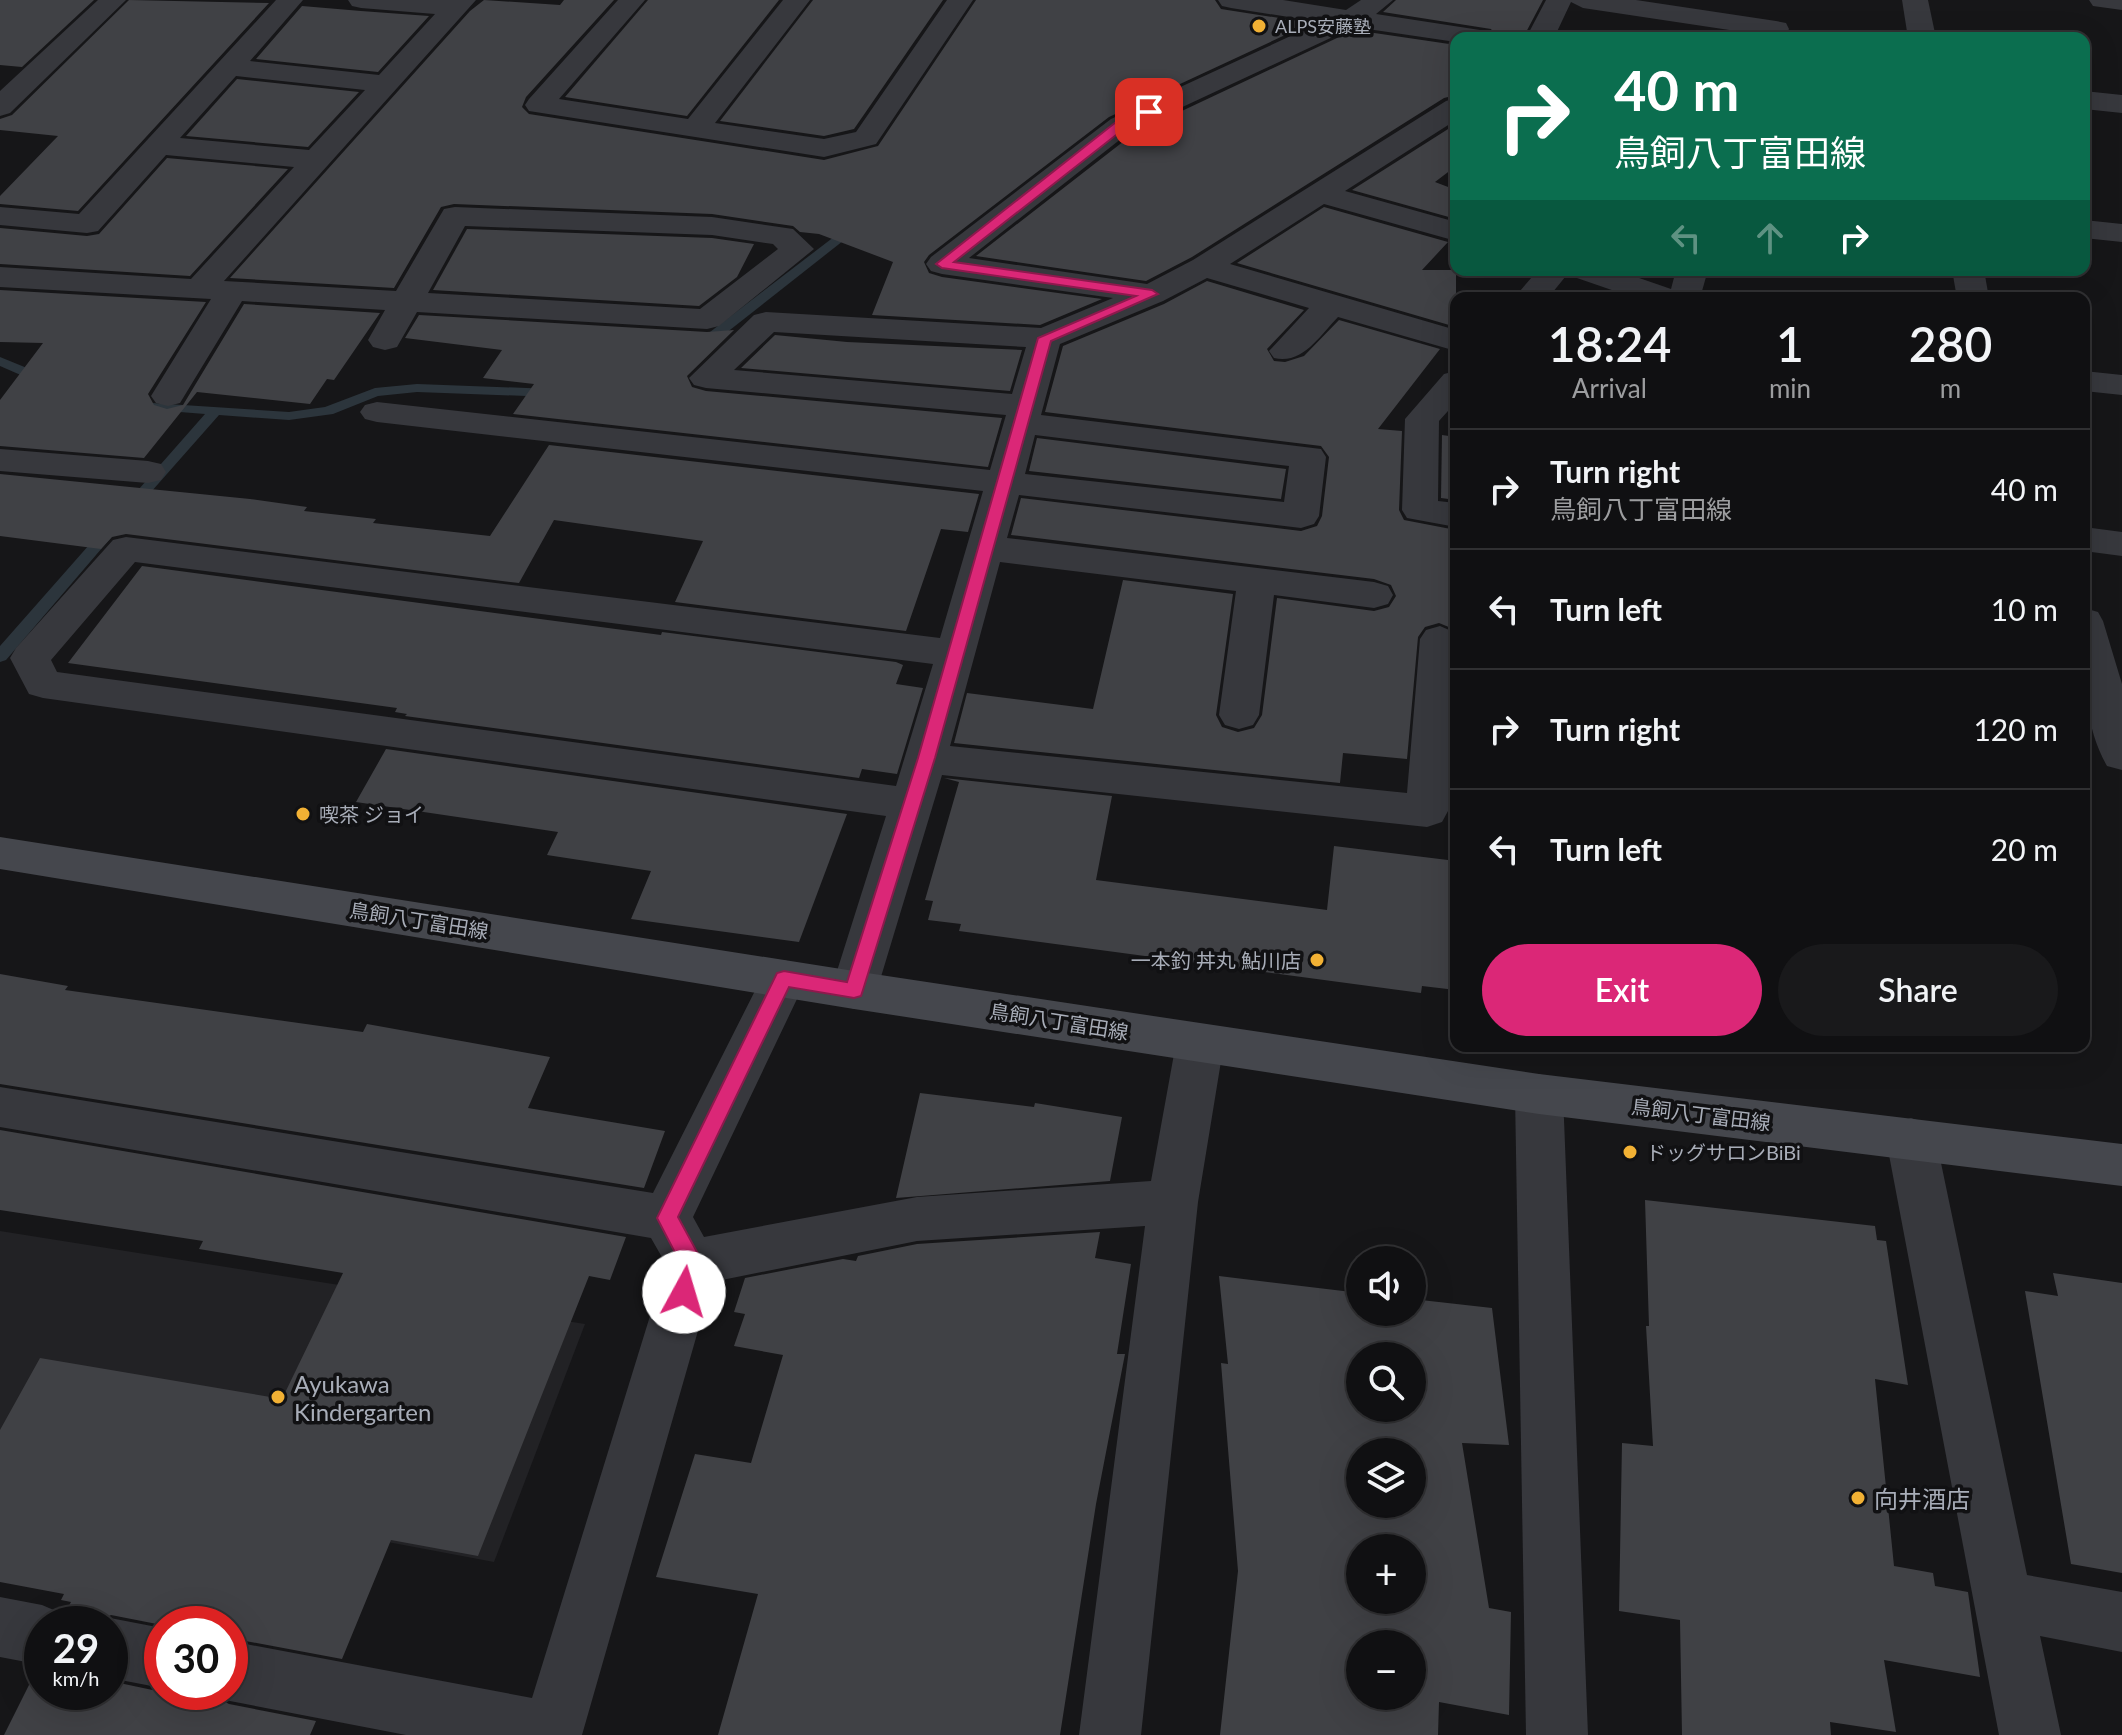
<!DOCTYPE html>
<meta charset="utf-8">
<style>
body{margin:0;font-family:Lato,"Noto Sans JP",sans-serif;background:#19191b;color:#f1f3f6;height:100vh;display:flex;flex-direction:column;font-size:30px;white-space:nowrap}
*{box-sizing:border-box;margin:0}
p{font-size:26px;color:#9c9d9f}
.icon{flex:none;width:44px;height:44px;fill:none;stroke:currentColor;stroke-width:2;stroke-linecap:round;stroke-linejoin:round}
.map{position:relative;flex:1;overflow:hidden}
.panel{position:absolute;left:1450px;top:292px;width:640px;height:760px;display:flex;flex-direction:column;background:#101012;border-radius:16px;box-shadow:0 8px 32px #0002,0 0 0 2px #303032}
.panel>*{flex:none}
.hud{position:absolute;left:1450px;top:32px;width:640px;height:244px;border-radius:16px;box-shadow:0 8px 32px #0002,0 0 0 2px #303032;background:#0b6e4f;color:#fff;overflow:hidden}
.buttons{position:absolute;left:1346px;top:1246px;display:grid;gap:16px}
.buttons a{display:grid;place-items:center;width:80px;height:80px;border-radius:50%;background:#101012;box-shadow:0 8px 32px #0002,0 0 0 2px #303032;font-size:40px}
.speed{position:absolute;left:24px;top:1606px;display:flex;gap:16px;font-size:40px;font-weight:700;text-align:center}
.speed>*{display:grid;place-content:center;width:104px;height:104px;border-radius:50%;background:#101012;box-shadow:0 8px 32px #0002,0 0 0 2px #303032;line-height:1}
.speed small{font-size:20px;font-weight:400}
.speed .limit{border:12px solid #d22;background:#fff;color:#111}
.pin{position:absolute;display:grid;place-items:center;width:68px;height:68px;color:#fff;margin:-34px;border-radius:16px;box-shadow:0 4px 12px #0006}
.me{position:absolute;width:88px;margin:-44px;rotate:6deg;stroke-linejoin:round;filter:drop-shadow(0 0 6px #0008)}
.turn{display:flex;align-items:center;gap:28px;height:168px;padding:0 32px;font-size:36px}
.turn .icon{width:104px;height:104px;stroke-width:2.5}
.turn b{display:block;font-size:56px;line-height:68px}
.lanes{display:flex;align-items:center;height:76px;padding:0 32px;background:#0003;justify-content:center;gap:40px;direction:ltr}
.lanes .off{opacity:.35}
.eta{display:flex;justify-content:space-evenly;align-items:center;height:136px;text-align:center}
.eta b{font-size:48px;font-weight:600;line-height:56px}
.button{display:flex;gap:16px;margin-top:auto;padding:16px 32px}
.button a{flex:1;height:92px;border-radius:48px;background:#db2777;color:#fff;font-size:32px;font-weight:600;line-height:92px;text-align:center}
.button a+a{background:#19191b;color:#f1f3f6}
ul{padding:0;list-style:none}
li{display:flex;align-items:center;gap:24px;height:120px;padding:0 32px;border-top:2px solid #303032}
li div{flex:1}
li b{display:block;font-size:30px}
li em{font-style:normal}
.map>svg:first-child{display:block}
.built{fill:#222225}
.lines{fill:none;stroke-linecap:round;stroke-linejoin:round}
.stream{fill:#2c353c;fill-rule:evenodd}
.building{fill:#404145;fill-rule:evenodd}
.street{fill:#37383d;fill-rule:evenodd}
.secondary{fill:#45474d;fill-rule:evenodd}
.route{fill:#db2777;stroke:#8e194d;stroke-width:2}
.poi-dot{fill:#f2b134;stroke:#111113;stroke-width:3}
.labels{text-anchor:middle;dominant-baseline:central;stroke-width:7;stroke-linejoin:round;paint-order:stroke}
.far-poi-label{font-size:18px;fill:#a8adb8;stroke:#111113;text-anchor:start}
.poi-label{font-size:20px;fill:#a8adb8;stroke:#111113;text-anchor:start}
.street-label{font-size:20px;fill:#a8adb8;stroke:#111113}
.near-poi-label{font-size:24px;fill:#a8adb8;stroke:#111113;text-anchor:start}
</style>
<div class="map">
<svg width="2122" height="1735" viewBox="0 0 2122 1735">
<rect width="100%" height="100%" fill="#161618"/>
<!-- built -->
<path class="built" d="M0,1231L585,1324L494,1562L0,1469Z"/>
<g class="lines">
<!-- stream -->
<g class="stream">
<path d="M852,223L862,226L707,348H697V342Z"/>
<path d="M0,357L49,377L51,380L49,383H39L0,366Z"/>
<path d="M417,384L552,389L559,393L552,397L417,392L378,396L333,414L289,420L219,415L136,509H126L124,506L205,414L142,409L137,408V402L289,412L325,407L375,388Z"/>
<path d="M109,526L117,531L114,534L6,660L0,662V646L104,528Z"/>
</g>
</g>
<!-- building -->
<g class="building">
<path d="M0,0H94L22,67L0,65Z"/>
<path d="M129,0L269,3L78,211L0,204V196L58,136L0,130V119L12,115Z"/>
<path d="M484,0L560,5L564,0H614L526,97L522,107L529,114L824,160L878,146L976,0H1215L1221,9L1311,23L1109,117L929,255L924,262L929,273L942,277L1102,299L1040,325L872,315L893,262L819,234L800,232L793,226L712,214L454,204L441,207L394,288L230,278L470,11Z"/>
<path d="M648,0H779L687,116L565,97Z"/>
<path d="M813,0H943L854,129L824,136L720,121Z"/>
<path d="M1396,0H1543L1523,38H1497L1491,29L1383,12Z"/>
<path d="M302,6L361,11L429,16L378,72L256,59Z"/>
<path d="M1354,30L1456,45V95L1444,98L1192,257L1146,281L976,256L1133,134Z"/>
<path d="M237,79L359,92L308,147L186,136Z"/>
<path d="M1456,124V166L1435,182L1456,190V219L1352,190Z"/>
<path d="M167,158L288,169L190,276L0,264V228L87,236L99,234Z"/>
<path d="M1324,207L1448,242L1422,270H1456V327L1237,263Z"/>
<path d="M467,229L712,238L754,244L737,277L699,306L433,290Z"/>
<path d="M1207,281L1304,310L1267,349L1274,361L1285,362L1304,356L1339,320L1440,349L1378,429L1402,431L1399,510L1404,520L1456,530V630L1439,623L1425,627L1418,637L1407,759L1343,753L1340,783L954,743L967,693L1093,709L1123,580L1233,594L1216,715L1222,727L1238,732L1254,728L1262,715L1277,598L1374,611L1389,607L1396,596L1391,585L1374,579L1011,535L1021,498L1301,531L1317,526L1322,516L1329,457L1321,446L1045,412L1063,346L1164,304Z"/>
<path d="M0,290L206,302L148,394L154,405L167,409L183,405L244,304L380,313L334,380L327,379L310,404L197,392L144,458L0,446V400L43,343L0,342Z"/>
<path d="M419,315L707,332L734,330L687,376L692,387L706,391L1002,418L988,467L513,414L534,384L483,378L502,350L405,338Z"/>
<path d="M775,335L847,342L1022,350L1010,391L741,368Z"/>
<path d="M1442,435L1456,437V500L1441,498Z"/>
<path d="M1037,438L1286,469L1281,499L1029,471Z"/>
<path d="M549,445L979,494L968,532L941,529L906,631L675,602L703,541L554,520L519,583L126,534L112,537L101,549L0,536V474L250,499L307,507L304,511L376,519L373,523L490,536Z"/>
<path d="M142,566L661,635L662,632L896,662L903,665L896,684L923,688L897,774L862,769L859,778L405,716L407,714L395,712L397,708L68,663Z"/>
<path d="M386,749L847,814L799,942L631,919L651,871L547,855L558,832L356,802Z"/>
<path d="M944,778L1112,796L1096,880L1327,910L1334,846L1456,861V990L1422,986L1421,993L959,931L961,924L928,920L933,901L925,900L959,782Z"/>
<path d="M0,974L68,986L65,990L363,1032L367,1024L550,1057L528,1108L665,1131L644,1188L0,1084Z"/>
<path d="M920,1093L1034,1107L1035,1103L1122,1117L1110,1181L896,1198Z"/>
<path d="M0,1130L626,1237L610,1280L589,1276L478,1556L391,1540L342,1659L230,1638V1624L162,1625L111,1615L93,1624H70L65,1613L71,1602L61,1600L64,1594L0,1582V1430L40,1358L282,1399L343,1273L199,1249L203,1241L0,1210Z"/>
<path d="M1645,1200L1875,1226L1877,1240L1886,1241L1908,1385L1875,1379L1894,1566L1933,1573L1935,1586L1968,1592L1980,1677L1884,1660L1896,1732L1830,1722L1831,1735H1682L1680,1620L1619,1611L1622,1443L1653,1446L1646,1326H1649Z"/>
<path d="M1100,1232L1095,1258L1131,1264L1117,1354H1125L1096,1504L1060,1735H718L758,1594L656,1577L695,1454L751,1463L783,1355L734,1346L745,1314L734,1312L745,1278L843,1259L856,1261L858,1256L917,1244Z"/>
<path d="M2053,1273L2122,1283V1573L2071,1564L2025,1291L2058,1296Z"/>
<path d="M1219,1276L1360,1293V1312H1412V1299L1492,1308L1509,1445L1462,1443L1489,1608L1511,1612L1509,1715L1439,1702L1438,1735H1220L1238,1571L1221,1363L1228,1364ZM1360,1356H1412V1408H1360ZM1360,1452H1412V1504H1360ZM1360,1548H1412V1600H1360ZM1360,1644H1412V1696H1360Z"/>
<path d="M38,1667L42,1668V1692H110V1681L162,1692H206L229,1704L316,1721L310,1735H4Z"/>
</g>
<g class="lines">
<!-- street -->
<g class="street">
<path d="M98,0H126L10,113L0,116V91Z"/>
<path d="M276,0H303L250,61L379,75L435,14L361,8L352,6L348,0H476L224,281L396,291L444,209L455,207L712,217L793,229L814,249L719,326L707,329L417,312L397,347L385,350L373,347L368,340L385,310L242,301L180,403L168,406L156,403L151,396L211,299L0,287V267L191,279L294,167L166,155L98,231L87,233L0,225V207L79,214ZM236,76L365,90L309,150L180,138ZM465,226L712,235L773,244L778,249L700,309L428,293Z"/>
<path d="M618,0H645L559,99L688,119L783,0H810L715,123L824,139L856,132L947,0H973L876,144L824,157L529,111L525,105L529,99Z"/>
<path d="M1218,0H1283L1346,10L1361,0H1393L1376,14L1480,30L1490,32L1494,38H1456V42L1354,27L1131,131L969,258L1147,284L1193,260L1446,101L1456,98V120L1345,191L1456,222V241L1324,204L1230,264L1456,330V351L1338,317C1320,335 1303,365 1274,358L1269,351L1309,308L1207,278L1163,301L1060,344L1041,415L1321,449L1326,457L1319,516L1314,524L1301,528L1019,495L1007,538L1374,582L1388,586L1393,595L1388,604L1374,608L1274,595L1259,715L1253,725L1239,729L1225,725L1219,715L1236,591L1000,562L950,746L1407,793L1420,639L1426,630L1440,626L1456,633V695L1448,811L1442,822L1427,827L942,775L877,990L870,1003L854,1009L838,1003L831,990L886,816L43,698L29,694L10,658L16,648L113,540L126,537L940,638L983,491L377,422L365,419L360,412L365,405L377,402L990,470L1006,415L706,388L694,385L689,378L754,315L766,312L1041,328L1113,298L942,274L931,271L926,264L931,257L1111,119L1321,22L1231,8L1222,6ZM774,332L1026,347L1012,394L734,370ZM1035,435L1289,466L1284,502L1025,474ZM135,562L933,664L896,786L57,672L51,660Z"/>
<path d="M1546,0H1636L1776,21L1786,23L1789,29L1786,35L1776,37L1583,8L1571,2L1554,38H1526Z"/>
<path d="M1902,0H1928L1936,38H1908Z"/>
<path d="M2089,0H2122V10L2093,6Z"/>
<path d="M2084,91L2122,95V113L2084,109Z"/>
<path d="M2084,220L2122,224V242L2084,238Z"/>
<path d="M1538,270H1616L1671,289L1676,270H1708L1700,298H1635L1574,277L1570,271L1548,298H1514Z"/>
<path d="M1952,270H1984L1989,298H1957Z"/>
<path d="M1456,371V402L1439,421L1438,501L1456,503V527L1407,518L1402,510L1405,419L1444,374Z"/>
<path d="M2084,371L2122,375V395L2084,391Z"/>
<path d="M0,449L148,461L161,464L166,472L161,480L148,483L0,471Z"/>
<path d="M2084,527L2122,532V556L2084,551Z"/>
<path d="M2084,608L2098,612L2103,621L2122,684V770L2107,766C2080,718 2084,661 2084,608Z"/>
<path d="M784,960L800,965L807,978L693,1217L704,1237L917,1197L1151,1181L1176,1043L1183,1029L1200,1024L1217,1029L1224,1043L1198,1202L1141,1735H1079L1145,1226L917,1241L712,1282L582,1735H406L230,1701L209,1692H230V1641L532,1698L667,1261L663,1259L651,1238L0,1127V1087L653,1193L768,965Z"/>
<path d="M1539,1074L1556,1080L1563,1094L1588,1735H1526L1515,1094L1522,1080Z"/>
<path d="M1911,1118L1929,1124L1936,1139L2027,1575L2122,1592V1652L2040,1636L2061,1735H1999L1886,1139L1893,1124Z"/>
<path d="M0,1597L42,1605L63,1614L67,1624H42V1665L0,1657Z"/>
<path d="M110,1618L162,1628V1688L110,1678V1624H96Z"/>
</g>
<!-- secondary -->
<path class="secondary" d="M0,837L854,971L1539,1074L2122,1144V1186L1539,1114L854,1009L0,869Z"/>
</g>
<!-- route -->
<path class="route" d="M1145,109L1155,112L1125,128L954,262L1152,290L1158,294L1051,341L935,758L863,990L861,996L854,998L789,987L678,1217L703,1263L691,1299L684,1302L676,1299L673,1292L681,1264L657,1218L777,973L784,971L847,982L918,758L1038,338L1136,296L942,268L936,264L1116,122Z"/>
<!-- markers -->
<g class="poi-dot">
<circle cx="1259" cy="26" r="8"/>
<circle cx="303" cy="814" r="8"/>
<circle cx="1317" cy="960" r="8"/>
<circle cx="1630" cy="1152" r="8"/>
<circle cx="278" cy="1397" r="8"/>
<circle cx="1858" cy="1498" r="8"/>
</g>
<g class="labels">
<!-- far-poi labels -->
<g class="far-poi-label">
<text x="1275" y="26">ALPS安藤塾</text>
</g>
<!-- poi labels -->
<g class="poi-label">
<text x="319" y="814">喫茶 ジョイ</text>
<text x="1301" y="960" text-anchor="end">一本釣 丼丸 鮎川店</text>
<text x="1646" y="1152">ドッグサロンBiBi</text>
</g>
<!-- street labels -->
<g class="street-label">
<text transform="translate(419 920) rotate(9)">鳥飼八丁富田線</text>
<text transform="translate(1059 1021) rotate(9)">鳥飼八丁富田線</text>
<text transform="translate(1701 1114) rotate(7)">鳥飼八丁富田線</text>
</g>
<!-- near-poi labels -->
<g class="near-poi-label">
<text x="294" y="1383">Ayukawa<tspan x="294" dy="28">Kindergarten</tspan></text>
<text x="1874" y="1498">向井酒店</text>
</g>
</g>
</svg>
<div class="buttons">
<a><svg class="icon" aria-label="sound" viewBox="0 0 24 24"><path d="M4 9h4l5-4v14l-5-4H4zM17 9q2 3 0 6"/></svg></a>
<a><svg class="icon" aria-label="search" viewBox="0 0 24 24"><circle cx="10" cy="10" r="6"/><path d="M15 15l6 6"/></svg></a>
<a><svg class="icon" aria-label="layers" viewBox="0 0 24 24"><path d="M12 4l9 5-9 5-9-5zM3 14l9 5 9-5"/></svg></a>
<a>+</a>
<a>−</a>
</div>
<div class="speed"><div>29<small>km/h</small></div><div class="limit">30</div></div>
<div class="pin" style="left:1149px;top:112px;background:#d93025"><svg class="icon" aria-label="arrive" viewBox="0 0 24 24"><path d="M6 21V4h12l-3 4 3 4H6"/></svg></div>
<svg class="me" style="left:684px;top:1292px" viewBox="-20 -20 40 40"><circle r="19" fill="#fff"/><path d="M0-13L10 11 0 6-10 11z" fill="#db2777"/></svg>
<div class="hud">
<div class="turn"><svg class="icon" aria-label="right" viewBox="0 0 24 24"><path d="M7 20v-9h11M14 6l5 5-5 5"/></svg><div><b>40 m</b>鳥飼八丁富田線</div></div>
<div class="lanes"><svg class="icon off" aria-label="left" viewBox="0 0 24 24"><path d="M17 20v-9H6M10 6l-5 5 5 5"/></svg><svg class="icon off" aria-label="ahead" viewBox="0 0 24 24"><path d="M12 20V5M6 11l6-6 6 6"/></svg><svg class="icon" aria-label="right" viewBox="0 0 24 24"><path d="M7 20v-9h11M14 6l5 5-5 5"/></svg></div>
</div>
<section class="panel">
<div class="eta">
<div><b>18:24</b><p>Arrival</p></div>
<div><b>1</b><p>min</p></div>
<div><b>280</b><p>m</p></div>
</div>
<ul>
<li><svg class="icon" aria-label="right" viewBox="0 0 24 24"><path d="M7 20v-9h11M14 6l5 5-5 5"/></svg><div><b>Turn right</b><p>鳥飼八丁富田線</p></div><em>40 m</em></li>
<li><svg class="icon" aria-label="left" viewBox="0 0 24 24"><path d="M17 20v-9H6M10 6l-5 5 5 5"/></svg><div><b>Turn left</b></div><em>10 m</em></li>
<li><svg class="icon" aria-label="right" viewBox="0 0 24 24"><path d="M7 20v-9h11M14 6l5 5-5 5"/></svg><div><b>Turn right</b></div><em>120 m</em></li>
<li><svg class="icon" aria-label="left" viewBox="0 0 24 24"><path d="M17 20v-9H6M10 6l-5 5 5 5"/></svg><div><b>Turn left</b></div><em>20 m</em></li>
</ul>
<div class="button"><a>Exit</a><a>Share</a></div>
</section>
</div>
